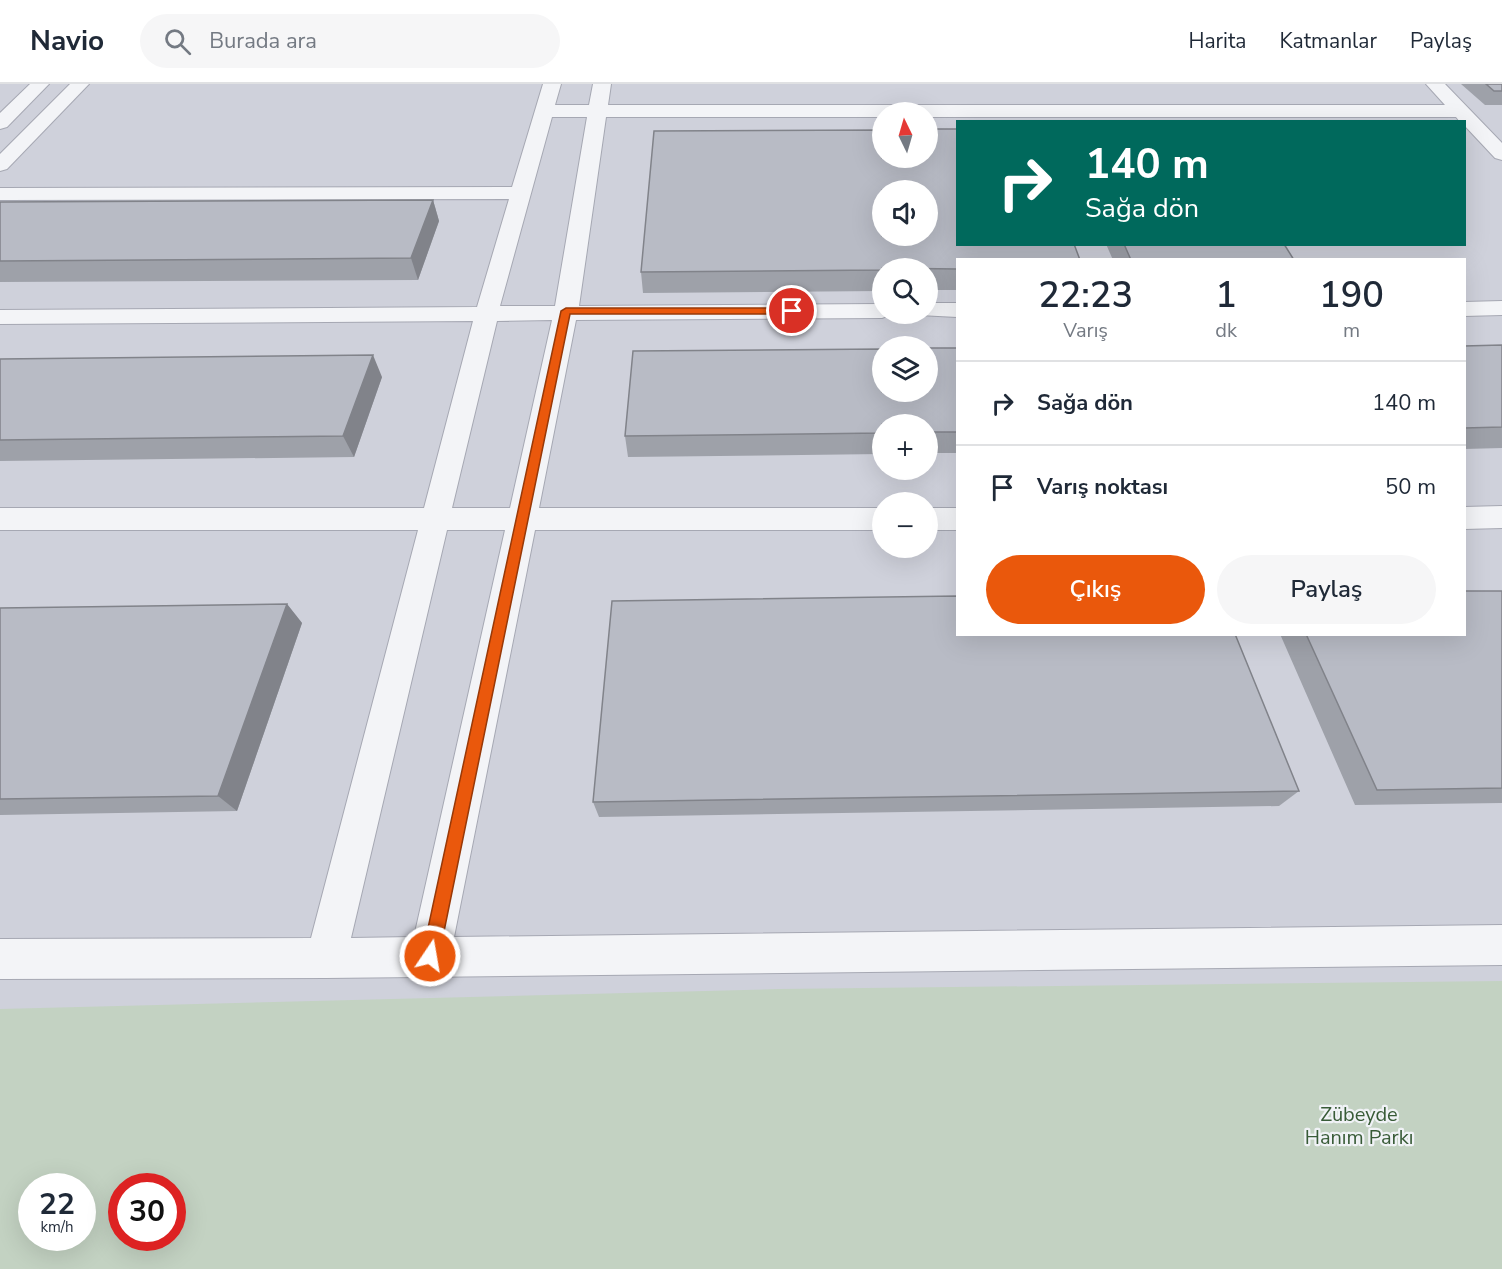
<!DOCTYPE html>
<html lang="tr">
<meta charset="utf-8">
<style>
body{margin:0;font-family:"Nunito Sans",sans-serif;background:#f6f6f7;color:#1f2937;height:100vh;display:flex;flex-direction:column;font-size:22px;white-space:nowrap}
*{box-sizing:border-box;margin:0}
p{font-size:20px;color:#747a83}
.icon{flex:none;width:33px;height:33px;fill:none;stroke:currentColor;stroke-width:2;stroke-linecap:round;stroke-linejoin:round}
.map{position:relative;flex:1;overflow:hidden}
.panel{position:absolute;left:956px;top:174px;width:510px;height:378px;display:flex;flex-direction:column;background:#fff;border-radius:0px;box-shadow:0 6px 24px #0002}
.panel>*{flex:none}
.hud{position:absolute;left:956px;top:36px;width:510px;height:126px;border-radius:0px;box-shadow:0 6px 24px #0002;background:#00695c;color:#fff;overflow:hidden}
.needle{width:39px;rotate:355deg}
.tools{position:absolute;left:872px;top:18px;display:grid;gap:12px}
.tools a{display:grid;place-items:center;width:66px;height:66px;border-radius:50%;background:#fff;box-shadow:0 6px 24px #0002;font-size:30px}
.speed{position:absolute;left:18px;top:1089px;display:flex;gap:12px;font-size:30px;font-weight:700;text-align:center}
.speed>*{display:grid;place-content:center;width:78px;height:78px;border-radius:50%;background:#fff;box-shadow:0 6px 24px #0002;line-height:1}
.speed small{font-size:15px;font-weight:400}
.speed .limit{border:9px solid #d22;background:#fff;color:#111}
.pin{position:absolute;display:grid;place-items:center;width:51px;height:51px;color:#fff;margin:-26px;border:3px solid #fff;border-radius:50%;box-shadow:0 2px 6px #0007}
.me{position:absolute;width:66px;margin:-33px;rotate:12deg;stroke-linejoin:round;filter:drop-shadow(0 0 4px #0008)}
.turn{display:flex;align-items:center;gap:21px;height:126px;padding:0 30px;font-size:27px}
.turn .icon{width:78px;height:78px;stroke-width:2.5}
.turn b{display:block;font-size:42px;line-height:51px}
.eta{display:flex;justify-content:space-evenly;align-items:center;height:102px;text-align:center}
.eta b{font-size:36px;font-weight:600;line-height:42px}
.action{display:flex;gap:12px;margin-top:auto;padding:12px 30px}
.action a{flex:1;height:69px;border-radius:36px;background:#ea580c;color:#fff;font-size:24px;font-weight:600;line-height:69px;text-align:center}
.action a+a{background:#f6f6f7;color:#1f2937}
ul{padding:0;list-style:none}
li{display:flex;align-items:center;gap:18px;height:84px;padding:0 30px;border-top:2px solid #e0e1e3}
li div{flex:1}
li b{display:block;font-size:22px}
li em{font-style:normal}
header{display:flex;align-items:center;gap:36px;box-sizing:border-box;height:84px;padding:0 30px;background:#fff;border-bottom:2px solid #e0e1e3}
header strong{font-size:28px}
nav{display:flex;gap:33px;margin-inline-start:auto;font-size:21px}
.search{width:420px;height:54px;background:#f6f6f7;display:flex;align-items:center;gap:15px;box-sizing:border-box;padding:0 21px;border-radius:33px;color:#747a83;font-size:22px}
.map>svg:first-child{display:block}
.built{fill:#cfd1db;fill-rule:evenodd}
.green{fill:#c3d2c2;fill-rule:evenodd}
.lines{fill:none;stroke-linecap:round;stroke-linejoin:round}
.minor-casing{stroke:#a6a8b3;stroke-width:2}
.minor{fill:#f3f4f7;fill-rule:evenodd}
.wall{fill:#9ea1a9}
.shaded-wall{fill:#81838a}
.building{fill:#b8bbc5;stroke:#81838a;stroke-width:1.5;fill-rule:evenodd}
.route{fill:#ea580c;stroke:#983908;stroke-width:1.5}
.labels{text-anchor:middle;dominant-baseline:central;stroke-width:4.5;stroke-linejoin:round;paint-order:stroke}
.near-park-label{font-size:20px;fill:#385b37;stroke:#f0f2f6}
</style>
<header>
<strong>Navio</strong>
<div class="search"><svg class="icon" aria-label="search" viewBox="0 0 24 24"><circle cx="10" cy="10" r="6"/><path d="M15 15l6 6"/></svg>Burada ara</div>
<nav><a>Harita</a><a>Katmanlar</a><a>Paylaş</a></nav>
</header>
<div class="map">
<svg width="1502" height="1185" viewBox="0 0 1502 1185">
<rect width="100%" height="100%" fill="#e0e2e9"/>
<!-- built -->
<path class="built" d="M0,0H1502V920L0,952ZM882,28H927V74H882ZM957,38H1464V160H957ZM882,106H927V152H882ZM957,176H1464V550H957ZM882,184H927V230H882ZM882,262H927V308H882ZM882,340H927V386H882ZM882,418H927V464H882Z"/>
<!-- green -->
<path class="green" d="M1502,897V1185H0V925L779,905ZM82,1102V1154H32V1102ZM122,1102H172V1154H122Z"/>
<g class="lines">
<!-- minor casing -->
<g class="minor-casing">
<g id="minor">
<path d="M30,0H49L7,43L0,45V29Z"/>
<path d="M70,0H89L7,85L0,87V70Z"/>
<path d="M543,0H561L555,21H589L593,0H611L608,21H1445L1426,0H1445L1502,59V76L1495,74L1464,41V38H1460L1456,33H927V28H882V33H606L579,222L882,220V230H892L882,234L576,236L539,424H882V446H535L454,853L1502,841V881L326,894L0,895V855L311,854L418,446H0V424H424L473,237L0,240V226L477,223L509,115L0,116V104L512,103ZM552,33H587L555,222H500ZM552,236L510,424H452L497,237ZM447,446H505L414,853L351,854Z"/>
<path d="M1502,217V231L1464,232V218Z"/>
<path d="M927,219H957V233L919,231L918,230H927Z"/>
<path d="M1502,422V444L1464,445V423Z"/>
<rect x="927" y="424" width="30" height="22"/>
</g>
</g>
<!-- minor -->
<use href="#minor" class="minor"/>
</g>
<!-- wall -->
<g class="wall">
<path d="M1461,0H1502V21H1485Z"/>
<path d="M433,116L439,137L418,196L0,198V118Z"/>
<path d="M1106,160H1284L1294,176H1113Z"/>
<path d="M957,176V206H927V184H882V207L643,209L641,188Z"/>
<path d="M1502,261V364L1464,365V262Z"/>
<path d="M957,264V369H927V340H882V370L628,373L625,352Z"/>
<path d="M0,275L382,293L354,373L0,377Z"/>
<path d="M1502,507V719L1355,721L1280,550H1464Z"/>
<path d="M287,520L302,539L237,727L0,731V524Z"/>
<path d="M1299,707L1279,722L599,733L593,718Z"/>
</g>
<!-- shaded-wall -->
<g class="shaded-wall">
<path d="M433,116L439,137L418,196L411,174Z"/>
<path d="M373,271L382,293L354,373L343,352Z"/>
<path d="M287,520L302,539L237,727L218,712Z"/>
</g>
<!-- building -->
<g class="building">
<path d="M1486,0H1502V7H1494Z"/>
<path d="M927,45H957V160H1074L1080,176H957V185L882,184V186L641,188L654,47L882,46V74H927ZM882,106H927V152H882Z"/>
<path d="M433,116L411,174L0,177V118Z"/>
<path d="M1124,160H1284L1294,176H1131Z"/>
<path d="M1502,261V343L1464,344V262Z"/>
<path d="M927,264H957V348H927V340H882V349L625,352L633,267L882,265V308H927Z"/>
<path d="M373,271L343,352L0,356V275Z"/>
<path d="M1464,507H1502V704L1377,706L1306,550H1464Z"/>
<path d="M957,512V550H1235L1299,707L593,718L612,517Z"/>
<path d="M287,520L218,712L0,715V524Z"/>
</g>
<!-- route -->
<path class="route" d="M566,224H792L796,227L792,230H570L439,872L436,878L430,880L424,878L422,872L561,227Z"/>
<g class="labels">
<!-- near-park labels -->
<g class="near-park-label">
<text x="1359" y="1030">Zübeyde<tspan x="1359" dy="23">Hanım Parkı</tspan></text>
</g>
</g>
</svg>
<div class="tools">
<a><svg class="needle" viewBox="-14 -14 28 28"><path d="M0-13l5 13h-10z" fill="#e53935"/><path d="M0 13l5-13h-10z" fill="#747a83"/></svg></a>
<a><svg class="icon" aria-label="sound" viewBox="0 0 24 24"><path d="M4 9h4l5-4v14l-5-4H4zM17 9q2 3 0 6"/></svg></a>
<a><svg class="icon" aria-label="search" viewBox="0 0 24 24"><circle cx="10" cy="10" r="6"/><path d="M15 15l6 6"/></svg></a>
<a><svg class="icon" aria-label="layers" viewBox="0 0 24 24"><path d="M12 4l9 5-9 5-9-5zM3 14l9 5 9-5"/></svg></a>
<a>+</a>
<a>−</a>
</div>
<div class="speed"><div>22<small>km/h</small></div><div class="limit">30</div></div>
<div class="pin" style="left:792px;top:227px;background:#d93025"><svg class="icon" aria-label="arrive" viewBox="0 0 24 24"><path d="M6 21V4h12l-3 4 3 4H6"/></svg></div>
<svg class="me" style="left:430px;top:872px" viewBox="-20 -20 40 40"><circle r="17" fill="#ea580c" stroke="#fff" stroke-width="3"/><path d="M0-11L8 9 0 5-8 9z" fill="#fff"/></svg>
<div class="hud">
<div class="turn"><svg class="icon" aria-label="right" viewBox="0 0 24 24"><path d="M7 20v-9h11M14 6l5 5-5 5"/></svg><div><b>140 m</b>Sağa dön</div></div>
</div>
<section class="panel">
<div class="eta">
<div><b>22:23</b><p>Varış</p></div>
<div><b>1</b><p>dk</p></div>
<div><b>190</b><p>m</p></div>
</div>
<ul>
<li><svg class="icon" aria-label="right" viewBox="0 0 24 24"><path d="M7 20v-9h11M14 6l5 5-5 5"/></svg><div><b>Sağa dön</b></div><em>140 m</em></li>
<li><svg class="icon" aria-label="arrive" viewBox="0 0 24 24"><path d="M6 21V4h12l-3 4 3 4H6"/></svg><div><b>Varış noktası</b></div><em>50 m</em></li>
</ul>
<div class="action"><a>Çıkış</a><a>Paylaş</a></div>
</section>
</div>
